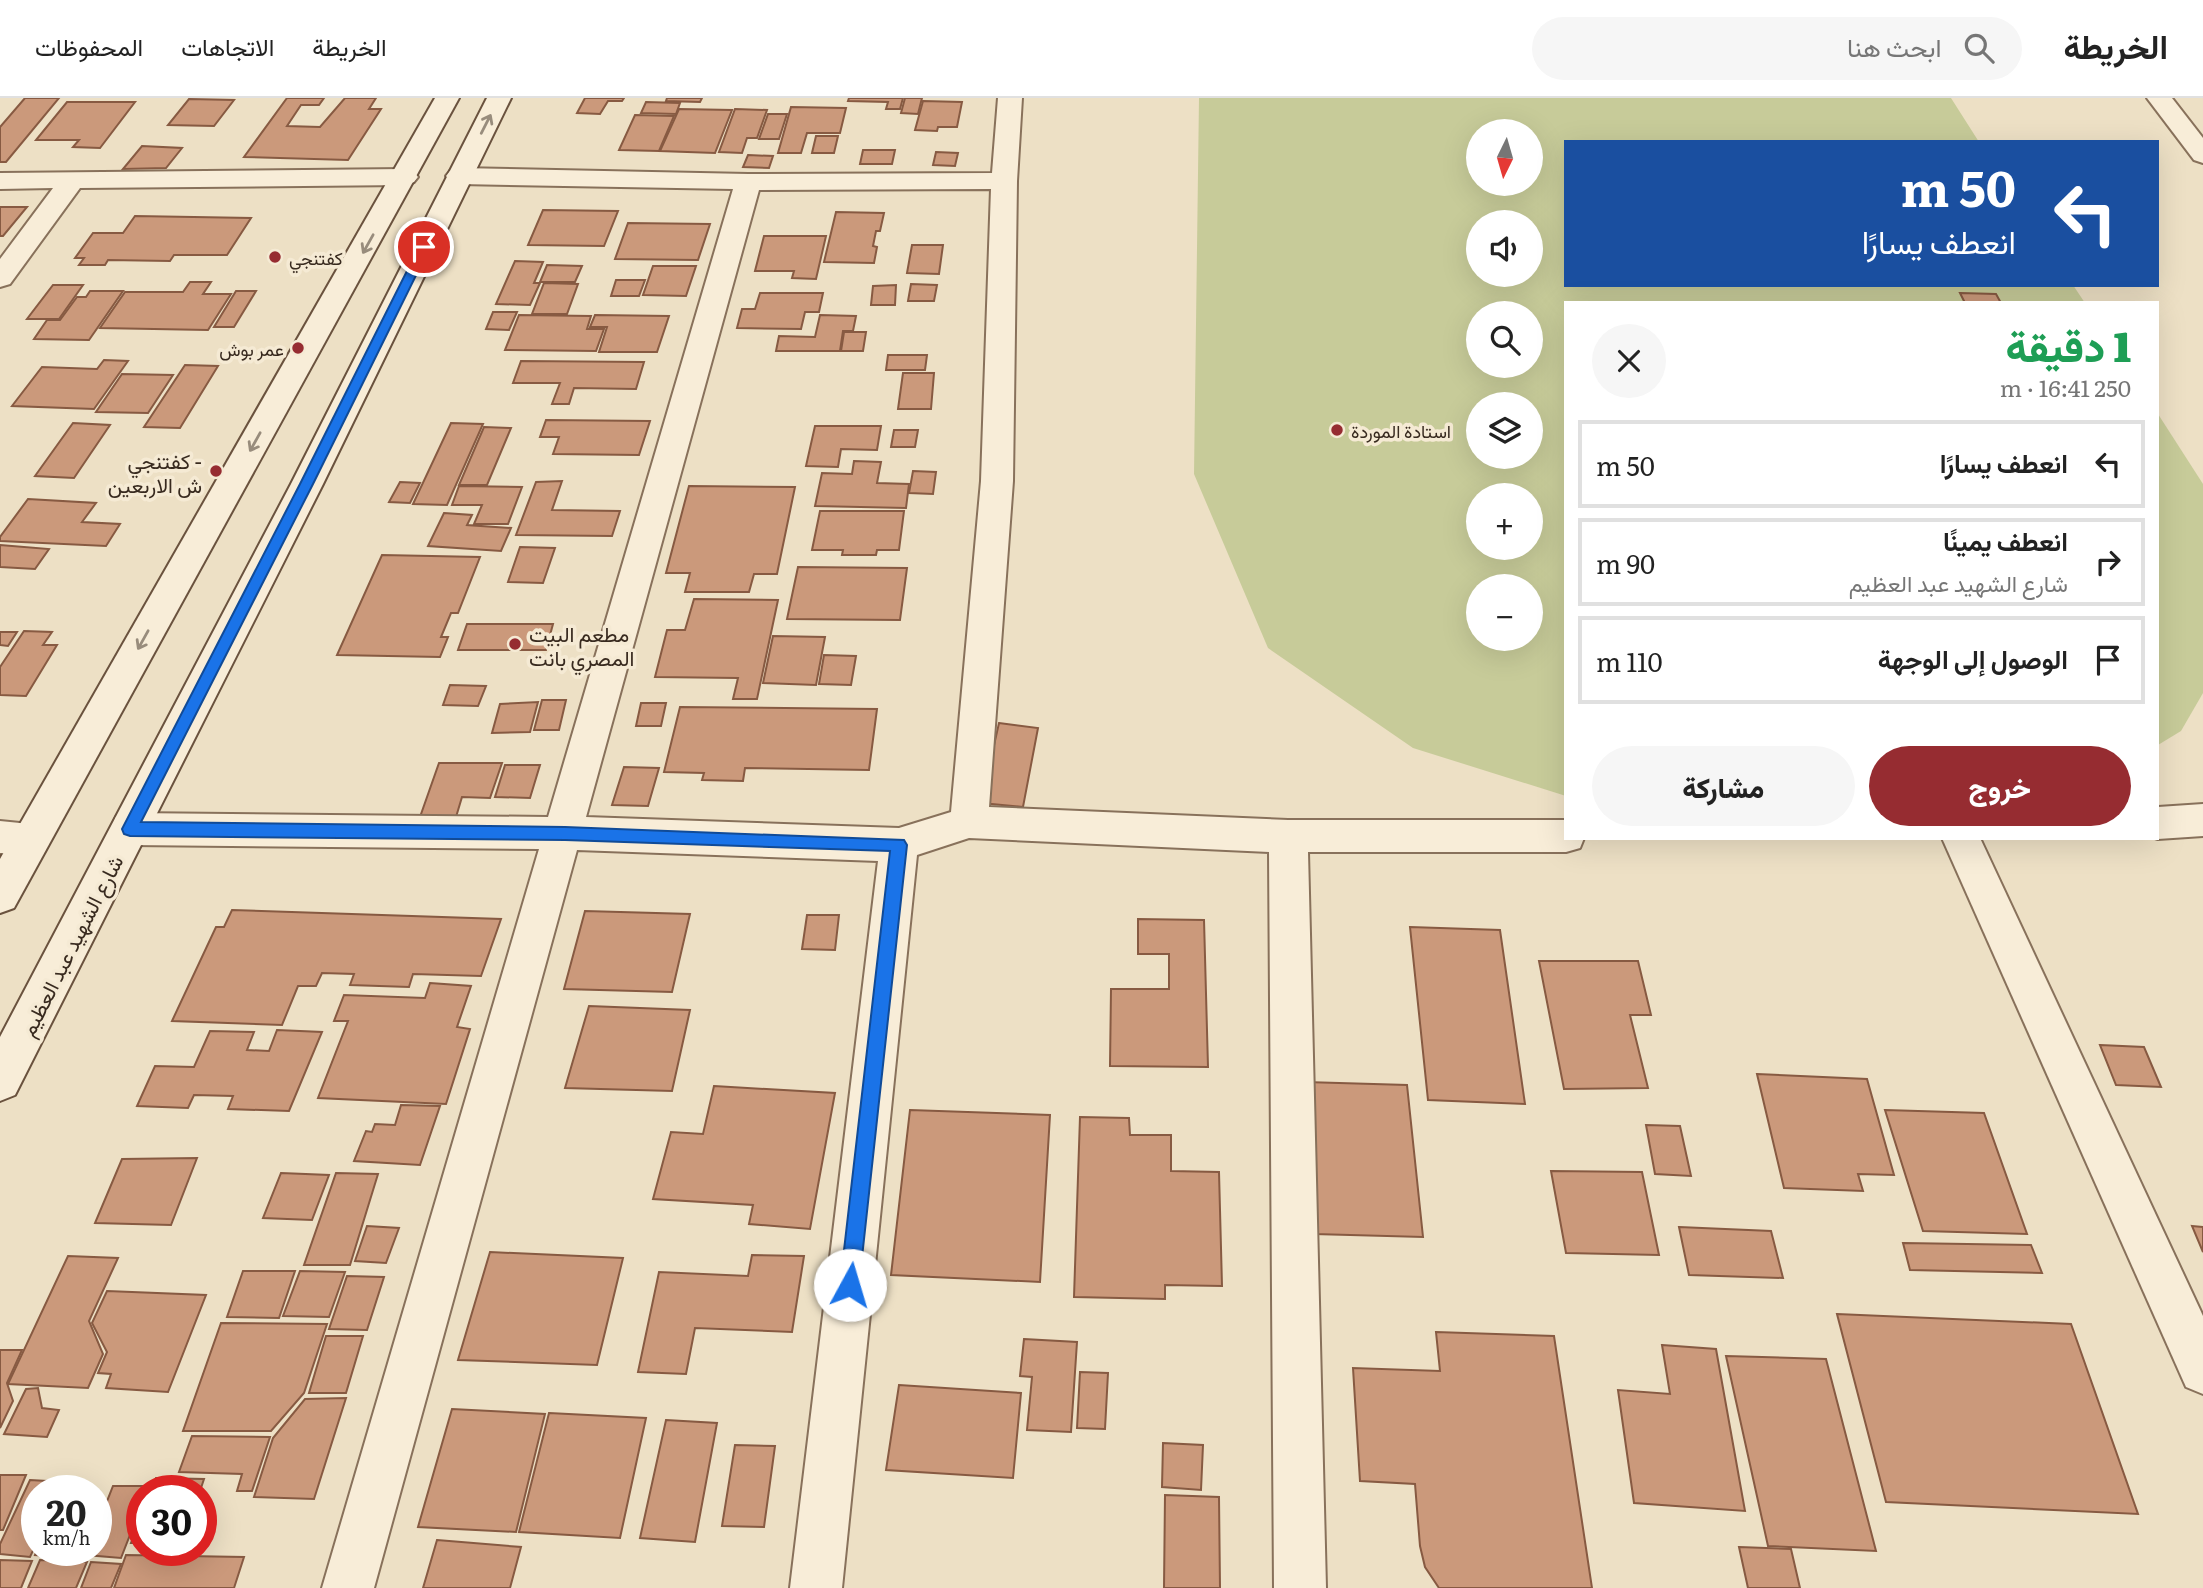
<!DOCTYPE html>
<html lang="ar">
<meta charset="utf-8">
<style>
body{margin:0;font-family:Literata,Vazirmatn,serif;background:#f6f6f6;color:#222;direction:rtl;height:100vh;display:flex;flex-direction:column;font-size:26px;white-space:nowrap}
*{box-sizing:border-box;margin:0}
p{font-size:23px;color:#767676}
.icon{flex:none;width:38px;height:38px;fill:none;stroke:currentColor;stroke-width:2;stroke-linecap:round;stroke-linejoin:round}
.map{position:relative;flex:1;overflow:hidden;direction:ltr}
.sheet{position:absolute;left:1564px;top:203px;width:595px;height:539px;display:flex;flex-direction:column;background:#fff;border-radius:0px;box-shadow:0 7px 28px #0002;direction:rtl}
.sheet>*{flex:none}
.top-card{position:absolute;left:1564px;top:42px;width:595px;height:147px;border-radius:0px;box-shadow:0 7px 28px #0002;direction:rtl;background:#1a4fa0;color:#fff;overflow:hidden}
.needle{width:46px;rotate:185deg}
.tools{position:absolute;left:1466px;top:21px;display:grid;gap:14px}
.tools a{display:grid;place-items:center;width:77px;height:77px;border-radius:50%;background:#fff;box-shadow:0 7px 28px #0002;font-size:35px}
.speed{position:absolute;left:21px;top:1377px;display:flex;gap:14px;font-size:35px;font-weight:700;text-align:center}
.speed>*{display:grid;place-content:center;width:91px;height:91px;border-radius:50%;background:#fff;box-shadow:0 7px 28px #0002;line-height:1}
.speed small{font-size:18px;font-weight:400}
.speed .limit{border:10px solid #d22;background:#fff;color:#111}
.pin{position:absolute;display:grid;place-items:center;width:60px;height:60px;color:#fff;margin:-30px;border:4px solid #fff;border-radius:50%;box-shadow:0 2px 7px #0007}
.me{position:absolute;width:77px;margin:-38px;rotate:6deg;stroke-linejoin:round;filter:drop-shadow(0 0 5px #0008)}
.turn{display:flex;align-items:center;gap:24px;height:147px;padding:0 28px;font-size:32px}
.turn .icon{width:91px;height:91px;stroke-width:2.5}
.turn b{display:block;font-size:49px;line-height:60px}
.round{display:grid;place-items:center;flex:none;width:74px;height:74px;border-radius:37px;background:#f6f6f6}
.summary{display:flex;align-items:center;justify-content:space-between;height:119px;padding:0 28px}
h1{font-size:42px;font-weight:800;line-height:52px;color:#1e9e55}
.action{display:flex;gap:14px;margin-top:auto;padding:14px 28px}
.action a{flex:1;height:80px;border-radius:42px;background:#962c31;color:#fff;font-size:28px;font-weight:800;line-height:80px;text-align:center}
.action a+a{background:#f6f6f6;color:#222}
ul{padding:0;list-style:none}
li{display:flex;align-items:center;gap:21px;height:88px;margin:0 14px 10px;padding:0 14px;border:4px solid #e0e0e0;border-radius:0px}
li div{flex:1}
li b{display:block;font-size:26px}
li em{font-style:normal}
header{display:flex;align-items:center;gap:42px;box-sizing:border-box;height:98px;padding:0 35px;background:#fff;border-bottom:2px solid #e0e0e0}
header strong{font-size:33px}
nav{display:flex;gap:38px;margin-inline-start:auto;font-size:24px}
.search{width:490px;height:63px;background:#f6f6f6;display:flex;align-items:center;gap:18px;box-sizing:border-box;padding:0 24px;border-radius:38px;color:#767676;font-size:26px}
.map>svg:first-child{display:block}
.green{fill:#c7cb99;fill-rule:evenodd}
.building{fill:#cb997b;stroke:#875a42;stroke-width:2}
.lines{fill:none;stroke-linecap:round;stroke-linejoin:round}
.street-casing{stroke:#88715b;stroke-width:4}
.secondary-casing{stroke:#6a523e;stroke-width:4}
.street{fill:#f8edd8;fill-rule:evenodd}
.secondary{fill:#f8edd8;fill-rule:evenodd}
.oneway{stroke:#988c7c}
.route{fill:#1a73e8;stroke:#114b97;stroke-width:2}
.poi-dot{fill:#962c31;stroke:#f5ead4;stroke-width:2.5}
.labels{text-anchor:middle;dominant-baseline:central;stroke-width:7;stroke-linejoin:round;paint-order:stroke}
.far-poi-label{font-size:18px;fill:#382a1f;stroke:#f5ead4;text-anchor:start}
.poi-label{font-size:21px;fill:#382a1f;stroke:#f5ead4;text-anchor:end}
.street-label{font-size:21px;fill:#382a1f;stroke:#f5ead4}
</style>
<header>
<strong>الخريطة</strong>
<div class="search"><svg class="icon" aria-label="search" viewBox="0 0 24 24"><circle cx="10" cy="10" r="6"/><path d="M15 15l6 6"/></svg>ابحث هنا</div>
<nav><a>الخريطة</a><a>الاتجاهات</a><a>المحفوظات</a></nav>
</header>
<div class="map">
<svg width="2203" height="1490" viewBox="0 0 2203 1490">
<rect width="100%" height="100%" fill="#ede0c5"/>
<!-- green -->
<g class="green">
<path d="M1199,0H1951L1979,44H1566V187H2073L2085,205H1566V698L1413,650L1268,550L1194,376ZM1479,33H1531V86H1479ZM1479,124H1531V177H1479ZM1479,215H1531V268H1479ZM1479,306H1531V359H1479ZM1479,397H1531V450H1479ZM1479,488H1531V541H1479Z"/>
<path d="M2158,316L2203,386V595L2181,633L2158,647Z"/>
</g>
<!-- building -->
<g class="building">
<path d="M25,0H59L6,64H0V29Z"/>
<path d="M287,0H324L319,7H301L287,28L320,29L345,0H376L369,11H381L348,62L244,59Z"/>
<path d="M585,0H624L622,3H608L600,16L577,15Z"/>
<path d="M667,0H702L700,4L666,3Z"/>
<path d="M849,0H903L900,11H886L888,4L848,3Z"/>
<path d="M905,0H922L918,16L901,15Z"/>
<path d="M189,1L234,2L214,28L168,27Z"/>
<path d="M923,3L962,4L957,29H938L937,33L915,32Z"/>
<path d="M67,4H135L100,50L73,49L79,42H36Z"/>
<path d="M646,4L680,5L676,16L641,15Z"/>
<path d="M791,9L846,10L840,35H807L801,55H778Z"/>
<path d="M679,11L732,12L715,55L660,53Z"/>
<path d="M735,11L767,12L757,40H747L742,55L719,54Z"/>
<path d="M768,16H787L779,41H759Z"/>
<path d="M635,17L674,18L659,53L619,52Z"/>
<path d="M816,38H838L834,55H812Z"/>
<path d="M142,48L182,50L166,70L123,71Z"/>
<path d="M863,52H895L892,66H860Z"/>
<path d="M936,54L958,55L955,68L933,67Z"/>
<path d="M748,57L773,58L769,70L743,69Z"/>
<path d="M0,109H27L3,138H0Z"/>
<path d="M543,112L618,113L604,148L528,147Z"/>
<path d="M836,114L884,115L880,133H876L873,148L877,149L874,165L824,164Z"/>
<path d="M135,118L251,120L227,157H174L170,163L108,162L105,167H79L84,160H75L93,135H123Z"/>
<path d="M628,125L710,126L698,162L615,161Z"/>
<path d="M764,138H826L816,181L792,180L794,173H755Z"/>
<path d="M912,147H943L939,176L907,175Z"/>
<path d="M515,163L543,164L534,185H540L530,207L496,206Z"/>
<path d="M547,167L582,168L575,184H540Z"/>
<path d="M653,168H696L686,198L643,197Z"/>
<path d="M616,182H645L639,198H611Z"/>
<path d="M190,184H211L203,196H231L208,232L100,230L125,194H183Z"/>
<path d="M544,185L578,186L567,216H532Z"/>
<path d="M911,186L937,187L934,203H908Z"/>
<path d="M53,187H83L59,221H27Z"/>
<path d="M896,187L895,207H871L873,188Z"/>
<path d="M90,193H123L89,242L34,241L47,222H60L77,199H86Z"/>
<path d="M236,193H256L234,229H214Z"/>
<path d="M760,195H823L819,214H805L801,231L737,230L742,211H755Z"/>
<path d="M1960,195L1996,196L2001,205H1965Z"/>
<path d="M493,214H517L509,232L486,231Z"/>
<path d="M519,217L591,218L587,231H604L596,253L505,252Z"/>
<path d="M595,217L669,218L657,254H599L607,229H590Z"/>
<path d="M820,217L856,218L853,233H843L840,253H776L779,238L815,239Z"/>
<path d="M844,234H866L863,253H841Z"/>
<path d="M888,257H927L925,272H886Z"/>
<path d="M104,262L128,263L94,311L12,308L42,269L97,271Z"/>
<path d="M521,263L644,264L636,291L574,290L569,306H552L560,285H513Z"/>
<path d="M185,267L218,268L180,330L144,329Z"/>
<path d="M903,275H934L931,311H898Z"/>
<path d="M122,276L173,277L148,315L96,314Z"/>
<path d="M546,322L650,323L639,357L553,356L559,339H540Z"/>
<path d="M73,325L110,327L74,380L35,378Z"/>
<path d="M451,325L483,326L447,407L413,406Z"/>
<path d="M815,328H881L877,352L841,351L838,369L806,368Z"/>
<path d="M484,329L511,330L487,387H459Z"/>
<path d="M894,332H918L915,349H891Z"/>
<path d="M854,363L881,364L877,385L909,386L906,410L815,408L822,375L852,376Z"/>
<path d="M913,373L936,374L933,396L909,395Z"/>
<path d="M562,383L552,412L620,413L612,438L516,437L536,384Z"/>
<path d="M400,384L420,385L410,405L389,404Z"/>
<path d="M459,388L522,389L508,426H474L482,407H452Z"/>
<path d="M689,388L795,389L777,476H754L749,494H685L690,475H666Z"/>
<path d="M28,401L96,405L82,424L120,426L106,448L0,443V439Z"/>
<path d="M820,413H904L899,452H877L876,457H842L843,452H812Z"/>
<path d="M444,415L472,417L467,427L511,430L501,453L428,448Z"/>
<path d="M0,447L49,451L35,471L0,469Z"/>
<path d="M520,449L555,450L543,485L508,484Z"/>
<path d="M382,457L480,459L458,515H451L441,539H448L440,559L337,557Z"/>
<path d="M798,469L907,470L900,522L787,521Z"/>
<path d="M694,501L778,502L757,601H733L738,580L655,579L667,532H685Z"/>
<path d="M467,526H553L546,552H458Z"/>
<path d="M24,533L52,534L43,547H57L26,598L0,597V569Z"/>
<path d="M0,534H17L8,548L0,547Z"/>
<path d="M773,538L825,539L816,587L763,585Z"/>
<path d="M824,557L856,558L851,587L819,586Z"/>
<path d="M450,587L486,588L478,608L443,607Z"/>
<path d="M542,602H566L559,632H534Z"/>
<path d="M538,604L530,634L492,635L500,606Z"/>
<path d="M641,605H666L661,628H636Z"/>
<path d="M680,609L877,611L869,672L745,670L743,683L702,682L704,675L664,674Z"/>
<path d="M999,625L1038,630L1023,709L981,705Z"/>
<path d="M439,665H502L490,700L462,699L456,719H420Z"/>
<path d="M505,667H540L530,700L495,699Z"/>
<path d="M624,669L659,670L648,708L612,707Z"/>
<path d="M232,812L501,821L481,878L413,876L409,889L350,887L354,876L322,875L316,888H298L282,927L172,923L216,829H224Z"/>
<path d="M585,813L690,816L672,894L564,891Z"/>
<path d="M807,817H839L835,852L802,851Z"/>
<path d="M1138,821L1204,822L1208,969L1110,968L1111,891H1169V856H1138Z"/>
<path d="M1410,829L1500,832L1525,1006L1428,1002Z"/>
<path d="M1539,863H1638L1651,917H1630L1648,990L1564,991Z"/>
<path d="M430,885L471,888L457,929L470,931L446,1006L318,1000L348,923H334L344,897L425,900Z"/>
<path d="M589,908L690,912L672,993L565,990Z"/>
<path d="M277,932L322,934L289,1013L228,1011L233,998L194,997L188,1010L137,1008L155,968L194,969L210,933L254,934L247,952L269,953Z"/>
<path d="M2100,947L2144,949L2161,989L2116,987Z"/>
<path d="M1757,976L1867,981L1894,1077L1858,1076L1863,1093L1784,1090Z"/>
<path d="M1305,984L1407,987L1423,1139L1314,1136Z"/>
<path d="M714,988L835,995L810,1131L749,1126L753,1107L653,1101L671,1034L703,1036Z"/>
<path d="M401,1007L440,1008L420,1067L354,1063L366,1033L372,1034L375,1026L395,1027Z"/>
<path d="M910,1012L1050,1017L1040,1184L891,1177Z"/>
<path d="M1885,1012L1984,1015L2027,1136L1923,1133Z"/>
<path d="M1080,1019L1129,1020L1130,1037H1171V1073L1219,1074L1222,1188L1165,1187V1201L1074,1199Z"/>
<path d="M1646,1027L1680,1028L1691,1078L1655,1076Z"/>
<path d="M197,1060L171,1127L95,1125L122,1061Z"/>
<path d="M1551,1073L1642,1074L1659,1157L1566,1155Z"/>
<path d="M281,1075L329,1077L312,1122L263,1120Z"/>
<path d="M336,1075L378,1076L350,1167H304Z"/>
<path d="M367,1128L399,1130L386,1165L355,1163Z"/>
<path d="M2192,1128L2203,1129V1154Z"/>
<path d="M1679,1129L1771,1133L1783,1180L1689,1177Z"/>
<path d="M1903,1145L2031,1147L2042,1175L1910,1172Z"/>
<path d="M490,1154L623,1160L597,1267L458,1262Z"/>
<path d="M752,1157L804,1158L792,1234L695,1230L686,1276L638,1274L659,1174L748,1178Z"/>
<path d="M68,1158L118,1160L89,1223L103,1256L88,1290L8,1286Z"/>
<path d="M243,1173H295L279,1220L227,1219Z"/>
<path d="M300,1173L345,1174L329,1219L283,1218Z"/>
<path d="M347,1178L384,1179L367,1232L329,1231Z"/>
<path d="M107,1193L206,1197L168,1294L106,1290L111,1276L98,1275L107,1254L92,1225Z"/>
<path d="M1837,1216L2071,1226L2138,1416L1886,1404Z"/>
<path d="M221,1225L327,1226L304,1295L271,1333H183Z"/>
<path d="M1436,1234L1554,1238L1592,1490H1439L1425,1469L1420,1448L1415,1386L1360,1383L1353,1270L1440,1273Z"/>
<path d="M326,1238H363L346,1295H309Z"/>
<path d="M1024,1241L1077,1244L1071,1334L1027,1332L1032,1279L1020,1278Z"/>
<path d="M1662,1247L1716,1251L1745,1413L1634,1405L1618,1292L1670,1296Z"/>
<path d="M0,1252H22L7,1285L13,1303L0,1330Z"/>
<path d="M1726,1258L1826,1261L1876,1453L1768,1448Z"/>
<path d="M1080,1274L1108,1275L1105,1331L1077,1330Z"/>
<path d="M899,1287L1021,1295L1013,1380L886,1372Z"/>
<path d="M38,1290L42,1310L59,1312L47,1339L4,1336L26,1291Z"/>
<path d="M346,1300L314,1401L254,1399L273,1340L305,1301Z"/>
<path d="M452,1311L545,1316L516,1434L418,1429Z"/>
<path d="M549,1315L646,1320L620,1440L519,1434Z"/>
<path d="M666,1322L717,1325L695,1444L640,1440Z"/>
<path d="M192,1338L270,1339L252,1393H237L242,1376L179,1374Z"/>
<path d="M1163,1345L1203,1347L1201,1392L1162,1389Z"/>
<path d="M735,1347L775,1348L764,1429L722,1428Z"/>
<path d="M0,1377H26L3,1432H0Z"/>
<path d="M156,1380L204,1381L200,1393H151Z"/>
<path d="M30,1382L64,1384L60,1393H37V1444L30,1459L0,1456V1446Z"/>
<path d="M113,1388H148L147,1393H142V1406L121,1460L86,1457L88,1452H96V1431Z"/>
<path d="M1165,1397L1219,1399L1220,1490H1164Z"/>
<path d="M96,1401L106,1402L96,1424Z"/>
<path d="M142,1417V1445H131Z"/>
<path d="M437,1442L521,1449L510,1490H423Z"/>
<path d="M1739,1449L1791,1451L1800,1490H1748Z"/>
<path d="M37,1452H84L81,1460L35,1457Z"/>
<path d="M126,1457L244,1459L234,1490H114Z"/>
<path d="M0,1462L32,1463L21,1490H0Z"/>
<path d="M40,1462L87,1464L76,1490H28Z"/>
<path d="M91,1464L121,1466L111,1490H81Z"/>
</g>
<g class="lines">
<!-- street casing -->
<g class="street-casing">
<g id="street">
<path d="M998,0H1022L1017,83L1013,383L989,709L1288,722H1566V740H1584L1580,750L1566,754H1308L1326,1490H1274L1269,754L969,740L917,757L842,1490H790L878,763L577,752L374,1490H322L539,751L130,747L116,743L111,731L116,719L130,715L548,719L733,91L459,86L450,83L446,78L450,73L459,70L748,76L992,75ZM991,91L981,383L951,714L899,730L586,719L759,92Z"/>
<path d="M2147,0H2172L2203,40V65L2194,62Z"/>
<path d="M405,71L414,74L418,79L414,84L405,87L80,90L10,186L0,189V161L53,90L0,91V75Z"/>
<path d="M2203,706V738L2158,741L2155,740H2158V709Z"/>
<path d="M0,723L30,726L44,730L49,742L44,754L30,758L0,755Z"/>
<path d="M1942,740H1980L2203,1218V1296L2186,1289Z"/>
</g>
</g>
<!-- secondary casing -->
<g class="secondary-casing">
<g id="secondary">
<path d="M435,0H459L14,810L0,815V761Z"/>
<path d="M487,0H511L323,386L15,997L0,1003V939L291,386Z"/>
</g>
</g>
<!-- street -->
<use href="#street" class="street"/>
<!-- secondary -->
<use href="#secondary" class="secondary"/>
</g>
<!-- one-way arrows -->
<defs><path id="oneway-shaft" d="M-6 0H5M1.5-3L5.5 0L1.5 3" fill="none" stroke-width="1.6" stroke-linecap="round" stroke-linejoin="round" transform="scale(1.75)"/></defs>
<g class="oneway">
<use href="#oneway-shaft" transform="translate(486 26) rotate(-63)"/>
<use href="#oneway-shaft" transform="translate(368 146) rotate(119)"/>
<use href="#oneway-shaft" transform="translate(255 344) rotate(119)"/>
<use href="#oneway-shaft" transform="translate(143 542) rotate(119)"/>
</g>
<!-- route -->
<path class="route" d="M424,146L430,149L313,386L141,724L565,729L904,742L907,747L859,1187L856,1194L850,1197L843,1194L840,1187L890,753L565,742L130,738L124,736L122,731L300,386L419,149Z"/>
<!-- markers -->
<g class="poi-dot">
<circle cx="275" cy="159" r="7"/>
<circle cx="298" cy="250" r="7"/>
<circle cx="1337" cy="332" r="7"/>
<circle cx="216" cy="373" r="7"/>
<circle cx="515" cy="546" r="7"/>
</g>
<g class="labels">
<!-- far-poi labels -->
<g class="far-poi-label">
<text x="289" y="159">كفتنجي</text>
<text x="284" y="250" text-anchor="end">عمر بوش</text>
<text x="1351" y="332">استادة الموردة</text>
</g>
<!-- poi labels -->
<g class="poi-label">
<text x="202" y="361">كفتنجي -<tspan x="202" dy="24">ش الاربعين</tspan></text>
<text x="529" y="534" text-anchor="start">مطعم البيت<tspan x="529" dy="24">المصري بانت</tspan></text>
</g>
<!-- street labels -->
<g class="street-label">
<text transform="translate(70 847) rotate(-63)">شارع الشهيد عبد العظيم</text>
</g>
</g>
</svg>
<div class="tools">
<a><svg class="needle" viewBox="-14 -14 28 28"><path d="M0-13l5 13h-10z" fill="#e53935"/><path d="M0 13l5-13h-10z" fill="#767676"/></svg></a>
<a><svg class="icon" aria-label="sound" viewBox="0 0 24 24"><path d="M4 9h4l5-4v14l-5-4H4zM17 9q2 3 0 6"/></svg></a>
<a><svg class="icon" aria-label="search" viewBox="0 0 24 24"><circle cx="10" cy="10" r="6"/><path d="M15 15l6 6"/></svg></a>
<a><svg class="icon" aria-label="layers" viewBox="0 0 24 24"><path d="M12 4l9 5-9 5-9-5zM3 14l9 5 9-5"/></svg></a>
<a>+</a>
<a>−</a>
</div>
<div class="speed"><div>20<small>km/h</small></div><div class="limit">30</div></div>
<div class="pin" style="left:424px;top:149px;background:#d93025"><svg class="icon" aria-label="arrive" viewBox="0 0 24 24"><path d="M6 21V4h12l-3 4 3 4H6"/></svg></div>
<svg class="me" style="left:850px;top:1187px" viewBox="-20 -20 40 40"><circle r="19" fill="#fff"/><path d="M0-13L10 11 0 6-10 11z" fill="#1a73e8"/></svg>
<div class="top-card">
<div class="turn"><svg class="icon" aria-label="left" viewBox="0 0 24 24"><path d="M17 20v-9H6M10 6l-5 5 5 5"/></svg><div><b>50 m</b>انعطف يسارًا</div></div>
</div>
<section class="sheet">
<div class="summary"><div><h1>1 دقيقة</h1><p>250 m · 16:41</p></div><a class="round"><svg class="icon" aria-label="close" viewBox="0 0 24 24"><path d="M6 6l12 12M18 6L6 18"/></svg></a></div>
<ul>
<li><svg class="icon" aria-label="left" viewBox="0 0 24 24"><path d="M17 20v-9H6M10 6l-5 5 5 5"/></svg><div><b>انعطف يسارًا</b></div><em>50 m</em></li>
<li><svg class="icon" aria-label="right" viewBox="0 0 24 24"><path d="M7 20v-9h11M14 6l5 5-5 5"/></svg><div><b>انعطف يمينًا</b><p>شارع الشهيد عبد العظيم</p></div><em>90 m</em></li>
<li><svg class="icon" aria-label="arrive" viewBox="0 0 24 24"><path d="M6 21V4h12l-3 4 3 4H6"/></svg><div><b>الوصول إلى الوجهة</b></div><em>110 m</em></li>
</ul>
<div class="action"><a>خروج</a><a>مشاركة</a></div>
</section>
</div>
